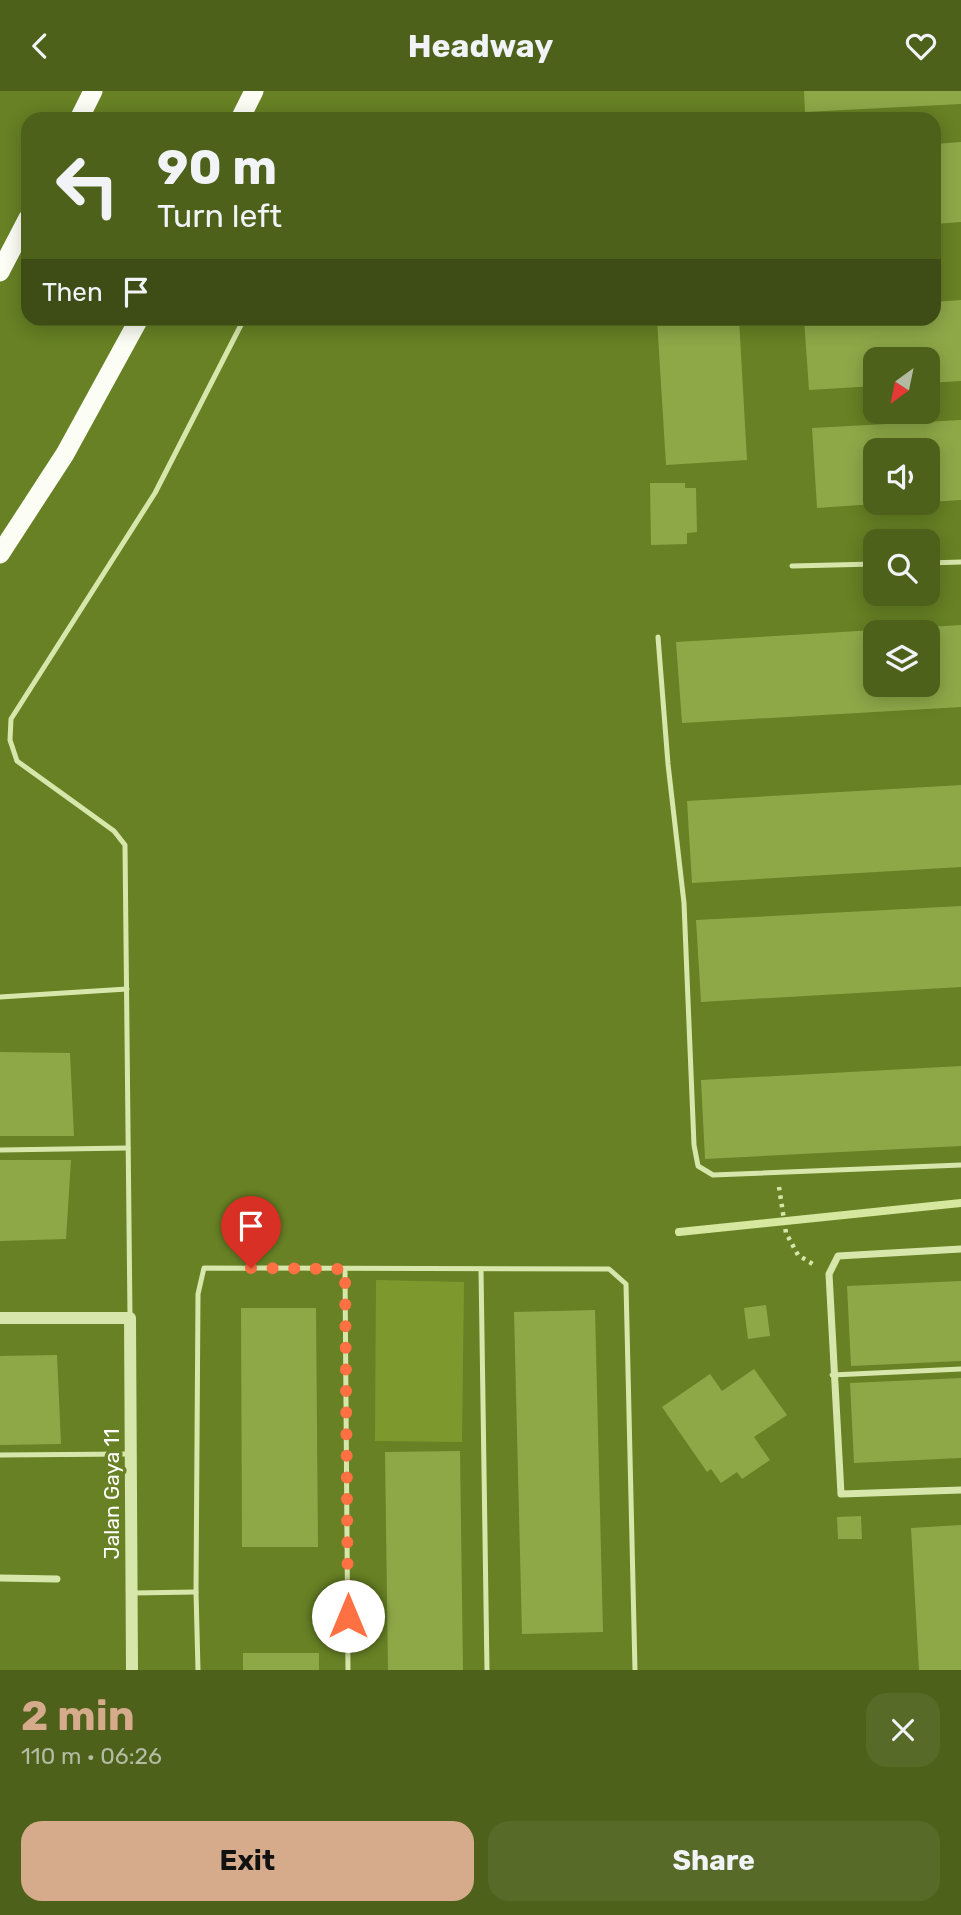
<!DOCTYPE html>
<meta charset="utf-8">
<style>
body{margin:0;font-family:Rubik,sans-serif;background:#576a28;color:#f1f3f6;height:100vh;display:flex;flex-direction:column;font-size:26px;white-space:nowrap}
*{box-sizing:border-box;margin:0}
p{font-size:23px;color:#b3bca3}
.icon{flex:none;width:38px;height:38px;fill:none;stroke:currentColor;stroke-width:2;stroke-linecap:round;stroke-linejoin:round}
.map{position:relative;height:1579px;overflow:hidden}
.drawer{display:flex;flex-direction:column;background:#4d611b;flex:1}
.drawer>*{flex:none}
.guide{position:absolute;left:21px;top:21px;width:920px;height:214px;border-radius:21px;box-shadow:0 4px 18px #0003;background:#4d611b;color:#f1f3f6;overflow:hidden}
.needle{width:46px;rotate:213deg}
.controls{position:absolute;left:863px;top:256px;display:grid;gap:14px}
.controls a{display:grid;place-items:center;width:77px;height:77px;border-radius:14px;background:#4d611b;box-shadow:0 4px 18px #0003;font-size:35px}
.pin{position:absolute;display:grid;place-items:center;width:60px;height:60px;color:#fff;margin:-72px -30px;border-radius:50% 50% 50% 0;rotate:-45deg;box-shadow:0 0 7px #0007}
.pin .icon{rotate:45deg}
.me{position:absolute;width:77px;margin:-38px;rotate:0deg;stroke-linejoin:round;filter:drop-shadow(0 0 5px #0008)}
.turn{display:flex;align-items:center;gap:24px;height:147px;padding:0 21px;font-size:32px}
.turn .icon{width:91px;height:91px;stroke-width:2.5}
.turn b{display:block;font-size:49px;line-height:60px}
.then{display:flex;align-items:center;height:66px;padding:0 21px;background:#0003;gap:14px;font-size:26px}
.round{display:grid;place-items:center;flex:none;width:74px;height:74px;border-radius:21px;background:#576a28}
.head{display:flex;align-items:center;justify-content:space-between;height:119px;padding:0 21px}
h1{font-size:42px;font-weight:700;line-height:52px;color:#d6ab8b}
.cta{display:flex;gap:14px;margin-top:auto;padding:14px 21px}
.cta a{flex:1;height:80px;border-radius:21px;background:#d6ab8b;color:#111;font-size:28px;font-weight:700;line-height:80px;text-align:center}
.cta a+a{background:#576a28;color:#f1f3f6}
header{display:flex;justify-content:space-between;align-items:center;height:91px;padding:0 21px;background:#4d611b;font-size:32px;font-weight:700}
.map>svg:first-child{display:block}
.green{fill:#7d992e}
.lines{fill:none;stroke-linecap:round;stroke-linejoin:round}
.stream{stroke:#d6e89f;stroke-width:8}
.building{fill:#8ea848}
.path{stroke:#d7e7ab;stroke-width:4.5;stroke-dasharray:3.5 5;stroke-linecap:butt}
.service{stroke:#d7e7ab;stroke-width:5}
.minor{stroke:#d7e7ab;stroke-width:7}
.tertiary{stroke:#d7e7ab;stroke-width:12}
.trunk{stroke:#fcfef6;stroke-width:19}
.route{stroke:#ff7043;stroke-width:12;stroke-dasharray:0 21.6}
.labels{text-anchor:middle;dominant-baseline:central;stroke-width:7;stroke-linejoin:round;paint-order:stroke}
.street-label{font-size:21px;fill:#fff;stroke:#678124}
</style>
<header><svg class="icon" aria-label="back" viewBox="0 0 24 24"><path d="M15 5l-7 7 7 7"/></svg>Headway<svg class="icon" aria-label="heart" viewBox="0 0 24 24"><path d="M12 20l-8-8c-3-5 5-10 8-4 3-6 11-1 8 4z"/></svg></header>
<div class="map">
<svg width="961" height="1579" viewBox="0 0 961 1579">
<rect width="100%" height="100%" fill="#678124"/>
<!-- green -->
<path class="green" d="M376,1189L464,1191L462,1351L375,1350Z"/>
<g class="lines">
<!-- stream -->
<path class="stream" d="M679,1141L961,1112"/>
</g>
<!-- building -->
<g class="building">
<path d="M804,0H961V13L805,21Z"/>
<path d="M961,51V131L934,133V53Z"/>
<path d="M961,209V290L928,292V268H875V295L809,299L804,228H934V211Z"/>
<path d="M657,228H739L747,369L666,374Z"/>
<path d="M961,329V409L928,411V359H875V413L817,417L812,337Z"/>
<path d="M650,392H685V397H696L697,441L687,442V453L651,454Z"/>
<path d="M961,534V616L682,632L676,551L875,539V593H928V541H883V539Z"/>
<path d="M961,694V776L692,792L687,710Z"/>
<path d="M961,815V896L701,911L696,829Z"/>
<path d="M0,961L70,962L74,1045H0Z"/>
<path d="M961,975V1055L705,1068L701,989Z"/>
<path d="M0,1069H71L66,1148L0,1150Z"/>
<path d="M961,1190V1270L851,1275L847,1195Z"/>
<path d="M766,1214L770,1245L748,1248L744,1217Z"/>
<path d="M241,1217H316L318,1456H242Z"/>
<path d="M595,1219L603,1541L522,1543L514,1221Z"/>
<path d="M57,1264L61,1353L0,1354V1265Z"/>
<path d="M754,1278L787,1324L754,1346L770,1369L742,1388L737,1381L721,1392L711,1378L707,1381L662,1316L710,1283L722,1300Z"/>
<path d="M961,1287V1367L854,1372L850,1292Z"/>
<path d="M460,1360L463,1579H388L385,1361Z"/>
<path d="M861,1425L862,1448H838L837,1426Z"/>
<path d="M961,1434V1579H919L911,1437Z"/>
<rect x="243" y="1562" width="76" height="17"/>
</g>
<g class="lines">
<!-- path -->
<path class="path" d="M779,1096L786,1142L798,1164L816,1175"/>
<!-- service -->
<g class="service">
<path d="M928,472L961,471"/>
<path d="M792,475L875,473"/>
<path d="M658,546L668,673L684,812L694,1054L698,1075L713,1084L961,1074"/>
<path d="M0,906L127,898"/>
<path d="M0,1059L128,1057"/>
<path d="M345,1178L348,1579"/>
<path d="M481,1178L487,1579"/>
<path d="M130,1226L125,754L114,740L17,670L10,649L11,628L155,402L244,228"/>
<path d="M832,1284L961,1278"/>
<path d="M0,1364L130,1363"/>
<path d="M133,1502L196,1501"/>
<path d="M198,1579L196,1501L198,1203L204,1177L609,1178L626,1193L635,1579"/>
</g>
<!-- minor -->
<g class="minor">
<path d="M961,1158L838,1165L829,1183L841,1403L961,1399"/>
<path d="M0,1487L57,1488"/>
</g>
<!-- tertiary -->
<path class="tertiary" d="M0,1227H130L132,1579"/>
<!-- trunk -->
<g class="trunk">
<path d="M79,28L93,0"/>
<path d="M240,28L254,0"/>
<path d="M0,181L28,127"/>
<path d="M0,463L65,363L139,228"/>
</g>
</g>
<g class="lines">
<!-- route -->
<path class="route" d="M251,1177L345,1178L348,1525"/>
</g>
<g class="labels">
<!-- street labels -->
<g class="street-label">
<text transform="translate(111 1403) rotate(-90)">Jalan Gaya 11</text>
</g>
</g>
</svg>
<div class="controls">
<a><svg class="needle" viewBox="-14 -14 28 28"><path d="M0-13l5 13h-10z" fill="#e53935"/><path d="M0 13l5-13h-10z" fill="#b3bca3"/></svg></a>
<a><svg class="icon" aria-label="sound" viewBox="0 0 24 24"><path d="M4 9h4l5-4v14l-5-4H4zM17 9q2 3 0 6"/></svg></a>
<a><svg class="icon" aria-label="search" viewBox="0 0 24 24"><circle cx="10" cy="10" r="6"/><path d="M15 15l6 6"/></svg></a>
<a><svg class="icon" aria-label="layers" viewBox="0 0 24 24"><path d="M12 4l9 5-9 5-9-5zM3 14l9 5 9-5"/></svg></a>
</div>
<div class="pin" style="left:251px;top:1177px;background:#d93025"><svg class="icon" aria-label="arrive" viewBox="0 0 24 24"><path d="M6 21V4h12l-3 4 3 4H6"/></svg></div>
<svg class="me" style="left:348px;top:1525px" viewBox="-20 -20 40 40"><circle r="19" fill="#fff"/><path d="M0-13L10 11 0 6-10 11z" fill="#ff7043"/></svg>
<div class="guide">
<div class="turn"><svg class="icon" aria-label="left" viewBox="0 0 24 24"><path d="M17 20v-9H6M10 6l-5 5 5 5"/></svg><div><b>90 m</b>Turn left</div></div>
<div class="then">Then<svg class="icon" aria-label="arrive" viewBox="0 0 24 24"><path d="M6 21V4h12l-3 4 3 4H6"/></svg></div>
</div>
</div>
<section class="drawer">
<div class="head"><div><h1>2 min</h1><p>110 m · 06:26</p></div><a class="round"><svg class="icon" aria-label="close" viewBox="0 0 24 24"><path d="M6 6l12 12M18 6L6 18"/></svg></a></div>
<div class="cta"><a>Exit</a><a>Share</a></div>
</section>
